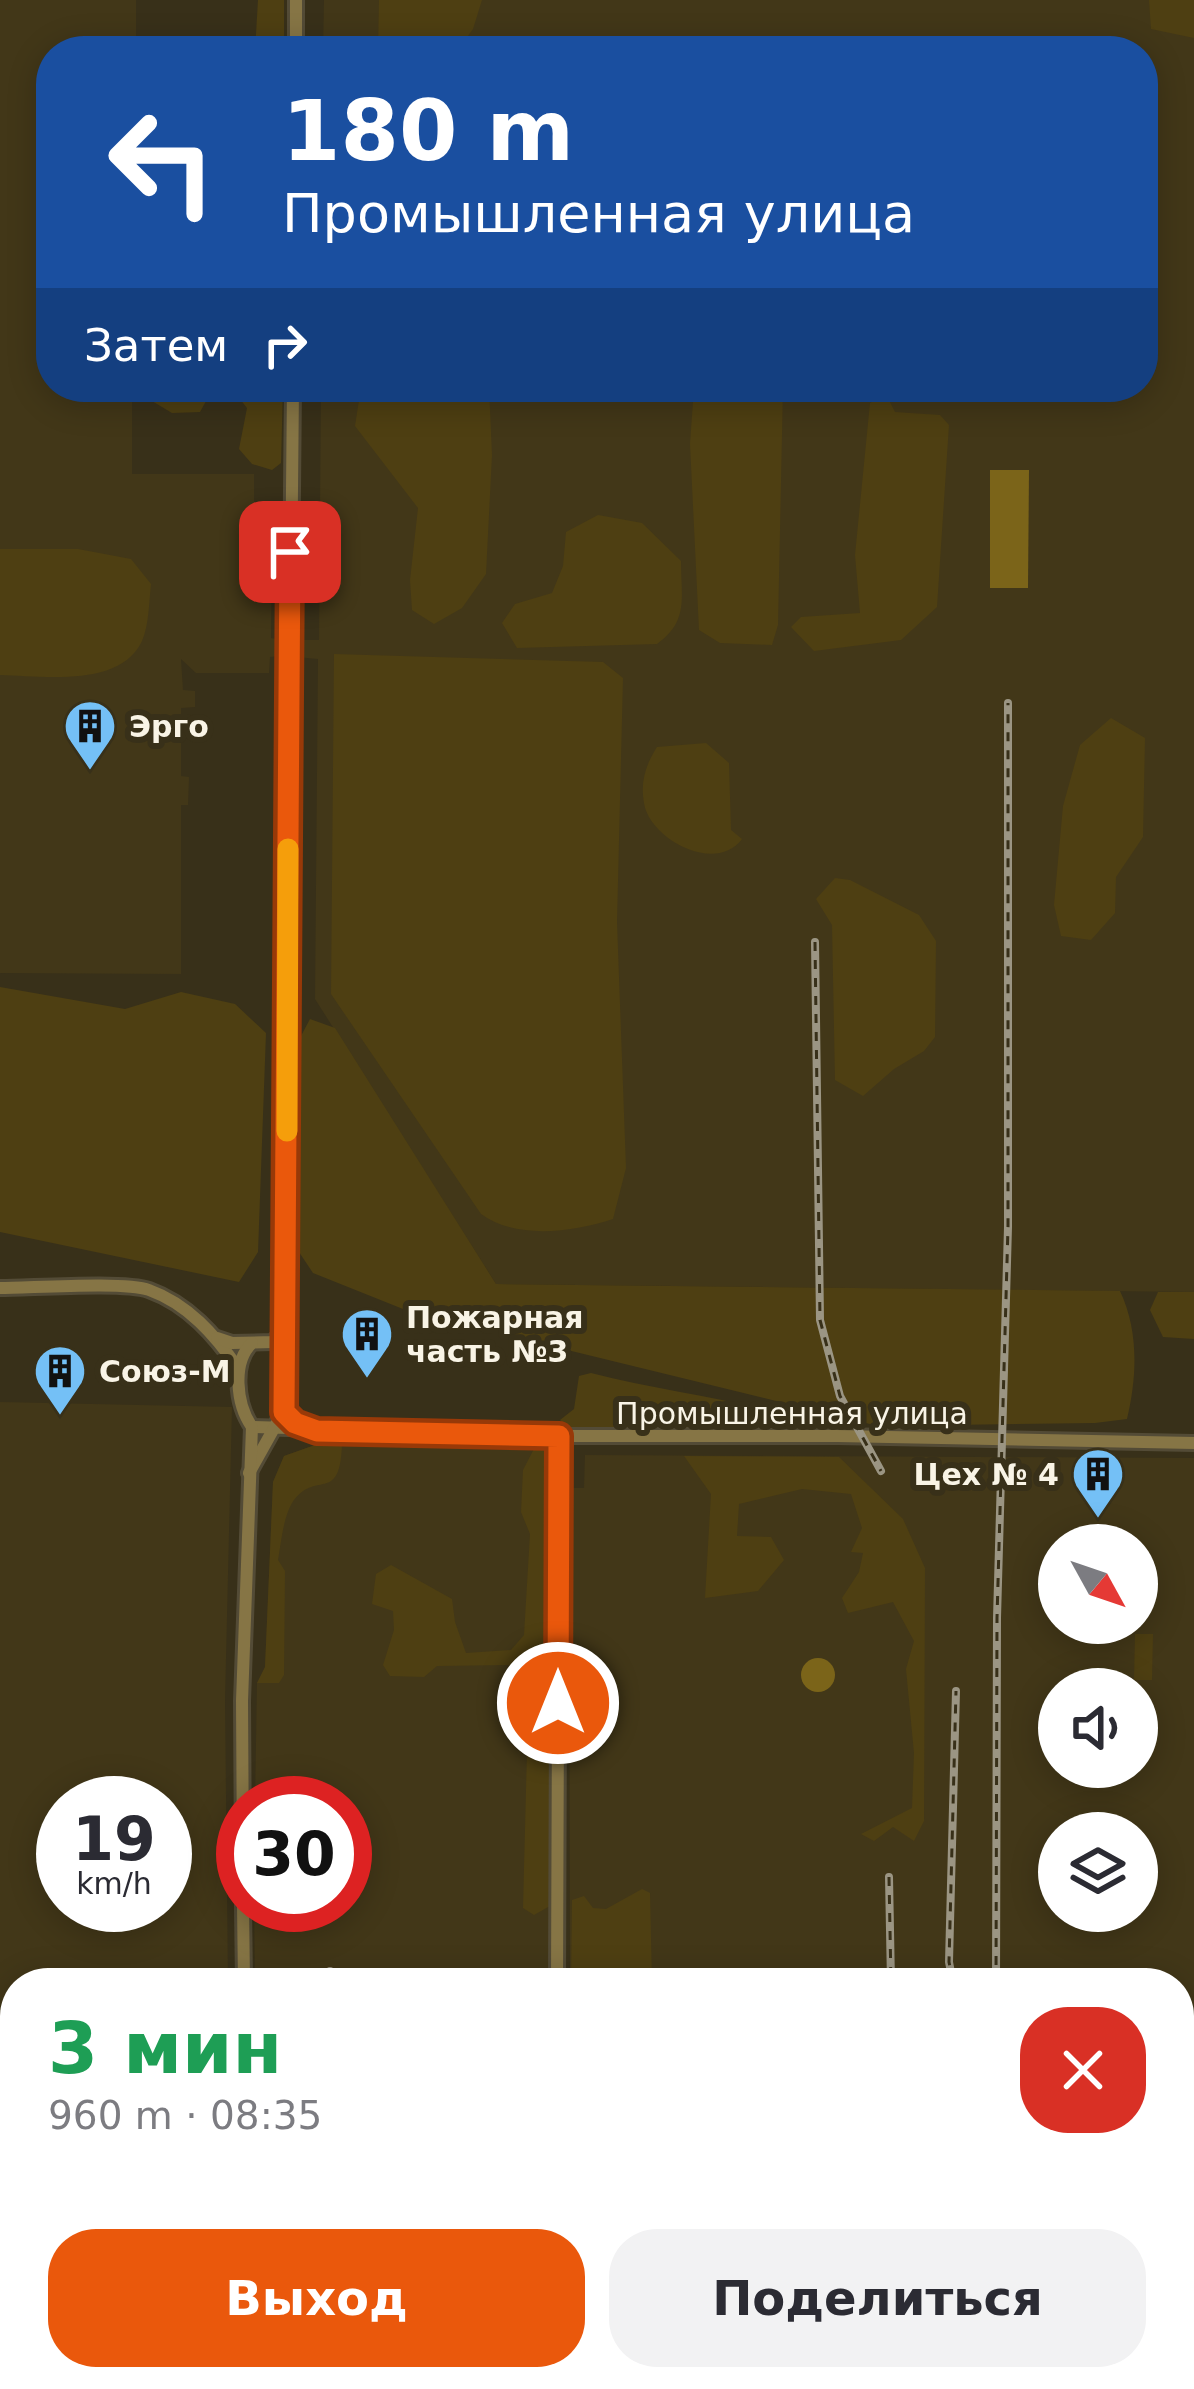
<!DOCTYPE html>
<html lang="ru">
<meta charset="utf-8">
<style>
body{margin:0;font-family:"DejaVu Sans",sans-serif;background:#f2f2f3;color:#2b2b33;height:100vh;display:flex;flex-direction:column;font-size:45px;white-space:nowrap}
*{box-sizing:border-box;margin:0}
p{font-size:39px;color:#7c7c81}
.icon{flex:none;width:66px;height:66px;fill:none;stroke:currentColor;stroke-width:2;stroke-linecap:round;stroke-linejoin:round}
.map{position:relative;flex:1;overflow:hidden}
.panel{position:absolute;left:0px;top:1968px;width:1194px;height:423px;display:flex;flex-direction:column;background:#fff;border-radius:48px 48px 0 0;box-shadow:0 6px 30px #0003}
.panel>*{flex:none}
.banner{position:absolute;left:36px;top:36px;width:1122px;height:366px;border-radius:48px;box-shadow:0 6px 30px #0003;background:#1a4fa0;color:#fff;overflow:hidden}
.needle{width:78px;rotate:130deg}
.tools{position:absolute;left:1038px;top:1524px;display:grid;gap:24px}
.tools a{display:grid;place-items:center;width:120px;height:120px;border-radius:50%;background:#fff;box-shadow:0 6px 30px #0003;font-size:60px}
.speed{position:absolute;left:36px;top:1776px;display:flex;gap:24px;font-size:60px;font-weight:700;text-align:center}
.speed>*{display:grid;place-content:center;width:156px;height:156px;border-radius:50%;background:#fff;box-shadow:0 6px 30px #0003;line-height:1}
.speed small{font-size:30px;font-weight:400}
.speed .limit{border:18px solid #d22;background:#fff;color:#111}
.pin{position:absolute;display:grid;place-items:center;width:102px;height:102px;color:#fff;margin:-51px;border-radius:24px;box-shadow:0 6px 18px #0006}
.me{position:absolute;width:132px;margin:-66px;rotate:0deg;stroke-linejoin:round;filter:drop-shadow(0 0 9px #0008)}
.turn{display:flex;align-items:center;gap:42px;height:252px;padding:0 48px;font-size:54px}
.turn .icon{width:156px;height:156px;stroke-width:2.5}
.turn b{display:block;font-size:84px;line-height:102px}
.then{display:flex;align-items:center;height:114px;padding:0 48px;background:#0003;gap:24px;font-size:45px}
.round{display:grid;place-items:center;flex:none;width:126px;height:126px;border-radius:48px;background:#f2f2f3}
.overview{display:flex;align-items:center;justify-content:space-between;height:204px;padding:0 48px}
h1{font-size:72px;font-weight:700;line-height:90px;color:#1e9e55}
.action{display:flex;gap:24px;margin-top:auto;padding:24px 48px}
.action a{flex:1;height:138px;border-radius:48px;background:#ea580c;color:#fff;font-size:48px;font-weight:700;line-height:138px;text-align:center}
.action a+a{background:#f2f2f3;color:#2b2b33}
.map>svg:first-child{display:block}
.built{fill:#423718;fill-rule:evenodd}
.green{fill:#4e3f12}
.water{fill:#7b6419}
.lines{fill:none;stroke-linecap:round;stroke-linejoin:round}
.minor-casing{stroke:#534b36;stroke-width:18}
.minor{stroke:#867545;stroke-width:12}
.rail-casing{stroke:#9b9583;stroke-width:8}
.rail{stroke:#383019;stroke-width:3;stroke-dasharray:9;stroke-linecap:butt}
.route-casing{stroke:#983908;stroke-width:30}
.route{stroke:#ea580c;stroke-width:21}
.slow{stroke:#f59e0b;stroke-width:21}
.labels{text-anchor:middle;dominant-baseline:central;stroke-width:12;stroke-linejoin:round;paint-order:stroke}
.poi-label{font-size:30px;font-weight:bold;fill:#f9f4e6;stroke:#383019;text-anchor:start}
.street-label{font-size:30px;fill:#f9f4e6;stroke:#383019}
</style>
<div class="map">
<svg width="1194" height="2389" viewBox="0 0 1194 2389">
<rect width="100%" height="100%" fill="#383019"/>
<!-- built -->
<g class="built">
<path d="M0,0H136V51H51V387H132V474H254V532L272,533L271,638L281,640L280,656L270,657L269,673H196L181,659L183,690L195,691V707L181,708V776L189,777L188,805H181V974L0,973Z"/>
<path d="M324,0H1194V1292L496,1284L315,999L318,659L296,657V640H319L321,387H1143V51H323Z"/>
<path d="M0,1402L232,1407L225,1700L228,1983H15V2191L0,2190ZM165,1803V1905H63V1803Z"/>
<path d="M315,1445H550L549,1983H255L254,1905H345V1803H255L257,1683L265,1667L273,1482L284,1456Z"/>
<path d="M585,1455L1194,1458V2201H1179V1983H570L569,1488H584ZM1059,1545H1137V1623H1059ZM1059,1689H1137V1767H1059ZM1059,1833H1137V1911H1059Z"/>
<path d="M1194,2232V2389H1120L1126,2376H1179V2263Z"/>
<path d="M15,2287V2376H884V2389H5V2288Z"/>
<path d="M1010,2376H1103L1097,2389H1010Z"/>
</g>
<!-- green -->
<g class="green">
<path d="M258,0H284V51H255Z"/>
<path d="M379,0H482L473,29L457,51H378Z"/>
<path d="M1149,0H1194V38L1151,29Z"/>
<path d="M155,387H283L281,463L272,470L252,464L239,449L247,408L232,389L211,392L200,412L172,413L152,401Z"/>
<path d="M361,387H489L492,455L486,574L462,608L434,624L412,610L410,580L418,508L355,426Z"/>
<path d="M694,387H783L778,625L772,645L720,643L699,630L690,444Z"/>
<path d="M886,394L895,412L940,415L949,425L937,607L901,640L814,651L791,627L801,617L860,613L855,555L870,403Z"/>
<path d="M598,515L642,523L681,561C681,598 689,621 657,644L517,648L502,623L515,604L552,593L563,566L566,532Z"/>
<path d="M0,549H78L131,559L151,584C149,602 149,625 142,641C120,688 43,676 0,675Z"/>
<path d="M334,654L603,662L623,678L617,922L626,1168L613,1219C574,1232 516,1240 481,1214L331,994Z"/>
<path d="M1111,718L1145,738L1143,837L1116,877L1115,913L1091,940L1061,936L1054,905L1063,806L1080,745Z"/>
<path d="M706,743L729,763L731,830L742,839C715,875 649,838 644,803C640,782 646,764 657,747Z"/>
<path d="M835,878L850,880L919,915L936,941L935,1037L924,1051L894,1069L863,1096L835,1080L832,925L816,899Z"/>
<path d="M0,987L125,1009L181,992L235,1004L266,1033L258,1252L239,1282L0,1232Z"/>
<path d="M310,1019L335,1028L496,1284L1120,1291C1139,1331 1137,1377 1127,1419L1095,1423L878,1426L408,1311L313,1273L299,1252L301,1036Z"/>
<path d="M1158,1292H1194V1339L1163,1337L1150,1310Z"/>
<path d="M591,1373C657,1390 724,1397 790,1417L792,1423L781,1428L568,1430L560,1420L574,1409L579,1376Z"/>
<path d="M342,1444C340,1506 315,1468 292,1503C283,1518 281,1544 278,1560L285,1571L284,1675L279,1683H257L265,1667L273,1482L284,1456L315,1445Z"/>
<path d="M536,1445H550V1906L534,1915L523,1908L529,1672L508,1665L437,1666L424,1677L390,1676L383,1665L394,1630L393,1611L372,1604L376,1574L391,1565L452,1599L455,1622L466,1653L511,1650L524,1635L530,1534L521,1512L523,1470Z"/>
<path d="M684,1456L839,1457L903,1519L925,1568L924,1821L914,1841L893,1827L874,1841L861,1834L912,1808L914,1753L906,1669L914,1641L893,1602L848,1613L842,1598L859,1572L863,1553L851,1552L862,1528L851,1494L802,1489L739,1504L737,1536L771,1537L784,1560L758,1591L705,1598L711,1494Z"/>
<path d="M1135,1634H1153L1152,1680H1134Z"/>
<path d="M642,1889L650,1893L652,1983H571L572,1900L584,1896L593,1908L606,1909Z"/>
<path d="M0,2243H15V2287L5,2288V2389H0Z"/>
</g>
<!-- water -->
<g class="water">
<path d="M990,470H1029L1028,588H990Z"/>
<circle cx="818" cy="1675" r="17"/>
</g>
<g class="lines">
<!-- minor casing -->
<g class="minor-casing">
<g id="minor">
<path d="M296,51V0"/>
<path d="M0,1288C31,1288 125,1281 149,1290C188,1304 215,1335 238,1368"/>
<path d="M217,1338L232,1343L272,1342L286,1330"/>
<path d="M252,1427L559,1436H837L1194,1443"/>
<path d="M249,1473L283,1412L293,387"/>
<path d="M243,1863L242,1701L252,1427C236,1404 232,1362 252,1343"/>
<path d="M243,1905L244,1983"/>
<path d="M557,1983L559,1436"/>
<path d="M0,2206L15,2207"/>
<path d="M1179,2216H1194"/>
</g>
</g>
<!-- minor -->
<use href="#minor" class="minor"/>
<!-- rail casing -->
<g class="rail-casing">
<g id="rail">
<path d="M815,942L820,1320L840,1396L881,1471"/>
<path d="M889,1877L891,1983"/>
<path d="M330,1971V1983"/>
<path d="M411,1983V1977"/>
<path d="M953,1983L949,1962L956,1691"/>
<path d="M996,1983L997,1618L1008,1227V703"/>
<path d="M1179,2236L1194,2202"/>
<path d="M334,2376V2389"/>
<path d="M993,2376V2389"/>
<path d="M404,2389L405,2376"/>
<path d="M905,2389V2376"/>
<path d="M1109,2389L1114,2376"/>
</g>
</g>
<!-- rail -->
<use href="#rail" class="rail"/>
</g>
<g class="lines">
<!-- route casing -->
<g class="route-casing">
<path id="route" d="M290,552L284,1412L295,1423L317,1431L559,1436L558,1703"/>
</g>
<!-- route -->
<use href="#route" class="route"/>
<!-- slow -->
<path class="slow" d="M287,1131L288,849"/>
</g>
<!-- icons -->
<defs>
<g id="building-pin" transform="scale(2.7)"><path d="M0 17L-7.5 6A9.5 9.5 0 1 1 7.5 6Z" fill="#74c0f6" stroke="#383019"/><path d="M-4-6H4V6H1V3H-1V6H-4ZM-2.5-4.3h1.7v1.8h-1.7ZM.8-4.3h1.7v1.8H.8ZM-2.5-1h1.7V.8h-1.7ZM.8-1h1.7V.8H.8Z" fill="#111"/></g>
</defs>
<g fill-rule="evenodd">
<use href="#building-pin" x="90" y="726"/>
<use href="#building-pin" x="367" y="1334"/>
<use href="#building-pin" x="60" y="1371"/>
<use href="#building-pin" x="1098" y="1474"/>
</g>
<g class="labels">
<!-- poi labels -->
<g class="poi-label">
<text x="129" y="726">Эрго</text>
<text x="406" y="1317">Пожарная<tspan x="406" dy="34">часть №3</tspan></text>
<text x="99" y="1371">Союз-М</text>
<text x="1059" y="1474" text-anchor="end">Цех № 4</text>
</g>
<!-- street labels -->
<g class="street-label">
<text x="792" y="1413">Промышленная улица</text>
</g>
</g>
</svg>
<div class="tools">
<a><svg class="needle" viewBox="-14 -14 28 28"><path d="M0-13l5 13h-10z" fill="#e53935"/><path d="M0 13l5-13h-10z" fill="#7c7c81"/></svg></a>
<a><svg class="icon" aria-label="sound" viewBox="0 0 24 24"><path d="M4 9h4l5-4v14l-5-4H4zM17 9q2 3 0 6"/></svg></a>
<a><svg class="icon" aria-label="layers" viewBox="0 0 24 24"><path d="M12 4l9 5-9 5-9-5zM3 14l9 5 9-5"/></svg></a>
</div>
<div class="speed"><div>19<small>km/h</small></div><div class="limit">30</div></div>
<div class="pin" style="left:290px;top:552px;background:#d93025"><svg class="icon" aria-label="arrive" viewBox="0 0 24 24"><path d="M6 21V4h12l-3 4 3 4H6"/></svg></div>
<svg class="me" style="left:558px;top:1703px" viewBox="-20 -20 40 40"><circle r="17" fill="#ea580c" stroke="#fff" stroke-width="3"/><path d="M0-11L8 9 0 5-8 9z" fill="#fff"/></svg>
<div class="banner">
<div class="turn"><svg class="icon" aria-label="left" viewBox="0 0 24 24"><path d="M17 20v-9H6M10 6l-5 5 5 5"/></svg><div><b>180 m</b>Промышленная улица</div></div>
<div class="then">Затем<svg class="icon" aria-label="right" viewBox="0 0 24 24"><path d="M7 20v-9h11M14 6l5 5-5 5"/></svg></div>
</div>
<section class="panel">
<div class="overview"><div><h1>3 мин</h1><p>960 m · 08:35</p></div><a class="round" style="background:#d93025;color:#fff"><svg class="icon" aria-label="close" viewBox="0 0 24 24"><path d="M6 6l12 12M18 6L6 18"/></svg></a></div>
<div class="action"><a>Выход</a><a>Поделиться</a></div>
</section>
</div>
